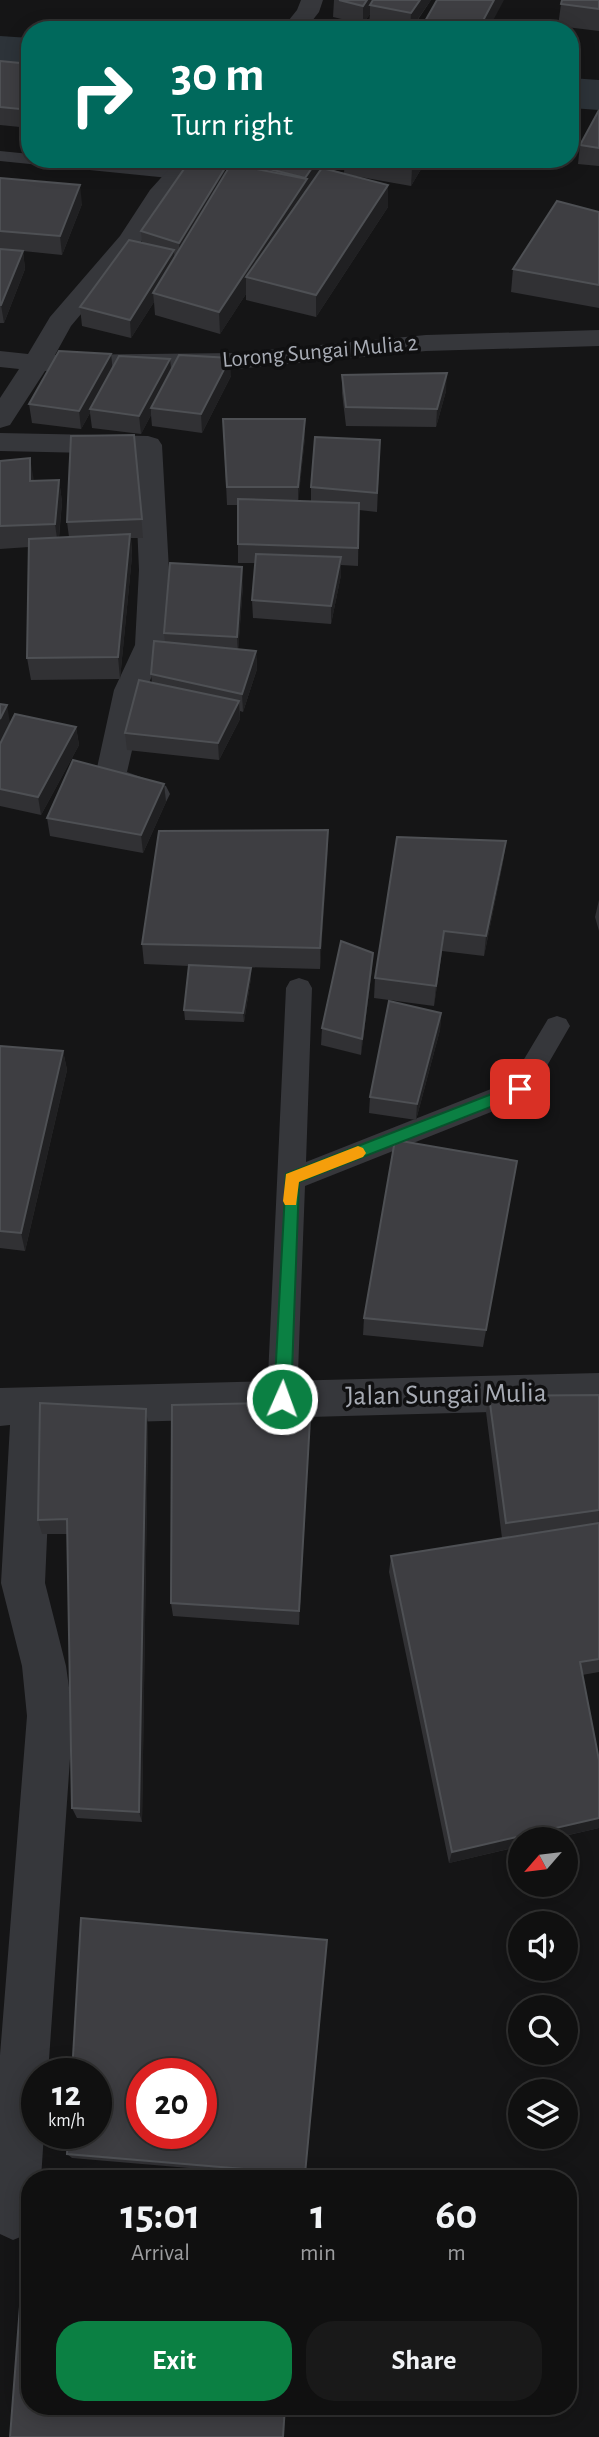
<!DOCTYPE html>
<style>
body{margin:0;font-family:"Alegreya Sans",sans-serif;background:#191919;color:#f1f3f6;height:100vh;display:flex;flex-direction:column;font-size:26px;white-space:nowrap}
*{box-sizing:border-box;margin:0}
p{font-size:23px;color:#9c9d9f}
.icon{flex:none;width:38px;height:38px;fill:none;stroke:currentColor;stroke-width:2;stroke-linecap:round;stroke-linejoin:round}
.map{position:relative;flex:1;overflow:hidden}
.sheet{position:absolute;left:21px;top:2170px;width:556px;height:245px;display:flex;flex-direction:column;background:#101010;border-radius:28px;box-shadow:0 4px 18px #0003,0 0 0 2px #303030}
.sheet>*{flex:none}
.banner{position:absolute;left:21px;top:21px;width:558px;height:147px;border-radius:28px;box-shadow:0 4px 18px #0003,0 0 0 2px #303030;background:#00695c;color:#fff;overflow:hidden}
.needle{width:46px;rotate:242deg}
.buttons{position:absolute;left:508px;top:1827px;display:grid;gap:14px}
.buttons a{display:grid;place-items:center;width:70px;height:70px;border-radius:50%;background:#101010;box-shadow:0 4px 18px #0003,0 0 0 2px #303030;font-size:35px}
.speed{position:absolute;left:21px;top:2058px;display:flex;gap:14px;font-size:35px;font-weight:700;text-align:center}
.speed>*{display:grid;place-content:center;width:91px;height:91px;border-radius:50%;background:#101010;box-shadow:0 4px 18px #0003,0 0 0 2px #303030;line-height:1}
.speed small{font-size:18px;font-weight:400}
.speed .limit{border:10px solid #d22;background:#fff;color:#111}
.pin{position:absolute;display:grid;place-items:center;width:60px;height:60px;color:#fff;margin:-30px;border-radius:14px;box-shadow:0 4px 10px #0006}
.me{position:absolute;width:77px;margin:-38px;rotate:2deg;stroke-linejoin:round;filter:drop-shadow(0 0 5px #0008)}
.turn{display:flex;align-items:center;gap:24px;height:147px;padding:0 35px;font-size:32px}
.turn .icon{width:91px;height:91px;stroke-width:2.5}
.turn b{display:block;font-size:49px;line-height:60px}
.eta{display:flex;justify-content:space-evenly;align-items:center;height:119px;text-align:center}
.eta b{font-size:42px;font-weight:700;line-height:49px}
.button{display:flex;gap:14px;margin-top:auto;padding:14px 35px}
.button a{flex:1;height:80px;border-radius:28px;background:#0b8043;color:#fff;font-size:28px;font-weight:700;line-height:80px;text-align:center}
.button a+a{background:#191919;color:#f1f3f6}
.map>svg:first-child{display:block}
.water{fill:#2d3339}
.lines{fill:none;stroke-linecap:round;stroke-linejoin:round}
.lane{fill:#36373b;fill-rule:evenodd}
.street{fill:#36373b;fill-rule:evenodd}
.wall{fill:#313134}
.shaded-wall{fill:#202022}
.building{fill:#3e3e42;stroke:#4e5054;stroke-width:2;fill-rule:evenodd}
.route{fill:#0b8043;stroke:#07532c;stroke-width:2}
.slow{fill:#f59e0b}
.labels{text-anchor:middle;dominant-baseline:central;stroke-width:7;stroke-linejoin:round;paint-order:stroke}
.far-street-label{font-size:23px;fill:#a8acb5;stroke:#101011}
.street-label{font-size:28px;fill:#a8acb5;stroke:#101011}
</style>
<div class="map">
<svg width="599" height="2437" viewBox="0 0 599 2437">
<rect width="100%" height="100%" fill="#151516"/>
<!-- water -->
<g class="water">
<path d="M0,36L30,38V63L0,61Z"/>
<path d="M571,78L599,80V110L571,108Z"/>
</g>
<g class="lines">
<!-- lane -->
<g class="lane">
<path d="M0,151L30,154V159H86L179,169L188,174L179,179L0,161Z"/>
<path d="M299,978L308,981L312,988L306,1162L511,1081L548,1019L557,1016L566,1019L570,1026L529,1097L305,1186L297,1399L293,1408L282,1412L271,1408L267,1399L286,988L290,981Z"/>
</g>
<!-- street -->
<g class="street">
<path d="M301,0H323L319,12L305,30H281L297,10Z"/>
<path d="M178,159H204L169,199L139,245L71,326L55,355L235,353L426,335L599,330V346L426,351L235,369L45,371L10,425L0,428V398L19,369L0,367V351L28,354L50,317L120,236L150,190Z"/>
<path d="M0,433L148,436L158,439L162,445L169,570L165,645L146,690L127,772L166,786L170,794L166,802C144,809 106,797 95,777L114,690L135,645L139,570L134,454L0,451Z"/>
<path d="M599,1373V1409L52,1424L45,1583L66,1666L73,1716L48,2074H37V2133H44L41,2179H30V2233L13,2240L0,2234V2055L27,1716L22,1666L1,1583L10,1425L0,1426V1388Z"/>
</g>
</g>
<!-- wall -->
<g class="wall">
<path d="M334,0H431L411,30H403L369,23L370,14L363,24L333,17Z"/>
<path d="M599,0V31L558,26L561,4Z"/>
<path d="M0,61L30,64V128L0,125Z"/>
<path d="M599,110V166L578,164L580,145Z"/>
<path d="M345,159H427L411,186L349,175L388,185V207L316,317L246,300V294L220,334L155,315L154,302L131,338L82,326L80,307L142,242L141,231L225,173L257,169V166L325,168L344,173Z"/>
<path d="M0,178L82,204L62,255L23,251L25,269L4,323H0Z"/>
<path d="M599,212V308L511,292L513,269Z"/>
<path d="M111,354L112,368L170,359L171,370L231,376L202,433L152,426L151,415L141,434L92,428L90,413L81,429L32,423L29,404Z"/>
<path d="M342,375L446,391L436,427L346,426L342,393Z"/>
<path d="M223,419L305,437L298,501H311V487L380,440L377,512L359,510L358,566L341,565V575L331,624L253,618L252,600L255,563H238V505H227Z"/>
<path d="M134,435L143,538H131L132,556L120,679L31,680L27,658L29,547L0,549V461L34,481L59,480L62,502L59,538L69,537L67,522Z"/>
<path d="M243,585L238,650L256,651L257,669L243,712L240,711V719L219,760L127,750L125,733L152,683L151,674L165,642L164,633Z"/>
<path d="M76,727L79,745L41,815L0,806V744Z"/>
<path d="M164,784L166,802L143,853L50,836L47,818Z"/>
<path d="M328,830L320,969L200,966L251,968V978L244,1022L185,1020L184,1010L189,966L144,964L142,944Z"/>
<path d="M506,841L503,862L484,956L442,951L434,1006L374,998L375,978Z"/>
<path d="M599,900V931L595,917Z"/>
<path d="M372,969L361,1055L321,1045L322,1028Z"/>
<path d="M441,1013L440,1030L416,1120L369,1113L370,1097Z"/>
<path d="M0,1046L63,1051L67,1070L25,1251L0,1248Z"/>
<path d="M517,1161L483,1347L363,1335L364,1318Z"/>
<path d="M599,1395V1672L582,1675L599,1760V1828L449,1863L389,1572L391,1556L559,1530L502,1538L486,1412L489,1396Z"/>
<path d="M311,1402L299,1625L173,1616L171,1603Z"/>
<path d="M148,1425L142,1822L77,1818L72,1808L68,1534H42L38,1520Z"/>
<path d="M327,1940L305,2178L72,2158L67,2154Z"/>
</g>
<!-- shaded-wall -->
<g class="shaded-wall">
<path d="M367,0H379L370,5V14L363,24V6Z"/>
<path d="M420,0H431L410,30L411,13Z"/>
<path d="M494,0H504L488,30H478Z"/>
<path d="M318,159H332L246,277V294L220,334L219,312L305,178Z"/>
<path d="M417,159H427L411,186L412,168Z"/>
<path d="M225,168L226,187L180,261L179,243Z"/>
<path d="M80,185L82,204L62,255L60,236Z"/>
<path d="M388,185V207L316,317V295Z"/>
<path d="M174,250L175,268L153,293L154,302L131,338L130,320Z"/>
<path d="M23,251L25,269L4,323L1,305Z"/>
<path d="M111,354L113,372L90,409V413L81,429L79,411Z"/>
<path d="M230,358L231,376L202,433L201,414Z"/>
<path d="M170,359L172,377L151,408V415L141,434L139,416Z"/>
<path d="M447,373L446,391L436,427L437,409Z"/>
<path d="M305,419V437L298,506V487Z"/>
<path d="M30,458L34,481H30Z"/>
<path d="M59,480L62,502L58,546L55,524Z"/>
<path d="M130,534L132,556L120,679L118,657Z"/>
<path d="M341,557V575L331,624V606Z"/>
<path d="M242,567L243,585L238,655L237,637Z"/>
<path d="M256,651L257,669L243,712L242,694Z"/>
<path d="M239,701L240,719L219,760L218,743Z"/>
<path d="M7,705L10,723L0,743V719Z"/>
<path d="M76,727L79,745L41,815L38,797Z"/>
<path d="M164,784L166,802L143,853L141,835Z"/>
<path d="M328,830V851L320,969V948Z"/>
<path d="M506,841L503,862L484,956L486,936Z"/>
<path d="M444,931L442,951L434,1006L436,986Z"/>
<path d="M373,953L372,969L361,1055L362,1039Z"/>
<path d="M251,968V978L244,1022L243,1013Z"/>
<path d="M441,1013L440,1030L416,1120L417,1104Z"/>
<path d="M63,1051L67,1070L25,1251L21,1233Z"/>
<path d="M311,1402L310,1418L299,1625V1611Z"/>
<path d="M146,1409L148,1425L142,1822L139,1812Z"/>
<path d="M599,1818V1828L550,1839H520V1846L449,1863L452,1852Z"/>
</g>
<!-- building -->
<g class="building">
<path d="M339,0H367L363,6Z"/>
<path d="M373,0H420L411,13L370,5Z"/>
<path d="M437,0H494L478,30H420Z"/>
<path d="M562,0H599V9L561,4Z"/>
<path d="M0,61L30,64V110L0,107Z"/>
<path d="M599,110V148L580,145Z"/>
<path d="M191,159L225,168L179,243L141,231Z"/>
<path d="M262,159H318L305,178L257,166Z"/>
<path d="M366,159H417L412,168Z"/>
<path d="M231,164L307,179L219,312L153,293Z"/>
<path d="M322,168L388,185L316,295L246,277Z"/>
<path d="M0,178L80,185L60,236L0,231Z"/>
<path d="M557,201L599,212V285L513,269Z"/>
<path d="M129,240L174,250L130,320L80,307Z"/>
<path d="M0,249L23,251L1,305H0Z"/>
<path d="M59,351L111,354L79,411L29,404Z"/>
<path d="M179,355L230,358L201,414L151,408Z"/>
<path d="M119,356L170,359L139,416L90,409Z"/>
<path d="M447,373L437,409L346,407L342,375Z"/>
<path d="M223,419H305L298,487H227Z"/>
<path d="M134,435L142,519L67,522L71,436Z"/>
<path d="M315,437L380,440L377,493L311,487Z"/>
<path d="M30,458V481L59,480L55,524L0,526V461Z"/>
<path d="M238,499L359,503L358,548L238,544Z"/>
<path d="M130,534L118,657L27,658L29,539Z"/>
<path d="M256,554L341,557L331,606L252,600Z"/>
<path d="M170,563L242,567L237,637L164,633Z"/>
<path d="M154,641L256,651L242,694L151,674Z"/>
<path d="M139,680L239,701L218,743L125,733Z"/>
<path d="M0,704L7,705L0,719Z"/>
<path d="M15,714L76,727L38,797L0,789V744Z"/>
<path d="M73,760L164,784L141,835L47,818Z"/>
<path d="M328,830L320,948L142,944L159,831Z"/>
<path d="M397,837L506,841L486,936L444,931L436,986L375,978Z"/>
<path d="M341,941L373,953L362,1039L322,1028Z"/>
<path d="M189,965L251,968L243,1013L184,1010Z"/>
<path d="M389,1001L441,1013L417,1104L370,1097Z"/>
<path d="M0,1046L63,1051L21,1233L0,1231Z"/>
<path d="M395,1140L517,1161L486,1330L364,1318Z"/>
<path d="M599,1395V1510L506,1523L489,1396Z"/>
<path d="M311,1402L299,1611L171,1603L172,1405Z"/>
<path d="M40,1403L146,1409L139,1812L72,1808L67,1519L38,1520Z"/>
<path d="M599,1523V1659L580,1662L599,1760V1818L452,1852L391,1556Z"/>
<path d="M81,1918L327,1940L305,2174L67,2154L68,2133H96V2074H72ZM142,2074H201V2133H142Z"/>
<path d="M23,2267L30,2268V2406H285L283,2437H10Z"/>
</g>
<!-- route -->
<path class="route" d="M520,1083L526,1085L528,1089L526,1093L299,1182L291,1399L288,1405L282,1407L276,1405L274,1399L286,1174Z"/>
<!-- slow -->
<path class="slow" d="M358,1146L363,1148L366,1153L363,1157L299,1182L296,1205H285L283,1201L286,1174Z"/>
<g class="labels">
<!-- far-street labels -->
<g class="far-street-label">
<text transform="translate(320 352) rotate(-5)">Lorong Sungai Mulia 2</text>
</g>
<!-- street labels -->
<g class="street-label">
<text transform="translate(446 1395) rotate(-1)">Jalan Sungai Mulia</text>
</g>
</g>
</svg>
<div class="buttons">
<a><svg class="needle" viewBox="-14 -14 28 28"><path d="M0-13l5 13h-10z" fill="#e53935"/><path d="M0 13l5-13h-10z" fill="#9c9d9f"/></svg></a>
<a><svg class="icon" aria-label="sound" viewBox="0 0 24 24"><path d="M4 9h4l5-4v14l-5-4H4zM17 9q2 3 0 6"/></svg></a>
<a><svg class="icon" aria-label="search" viewBox="0 0 24 24"><circle cx="10" cy="10" r="6"/><path d="M15 15l6 6"/></svg></a>
<a><svg class="icon" aria-label="layers" viewBox="0 0 24 24"><path d="M12 4l9 5-9 5-9-5zM3 14l9 5 9-5"/></svg></a>
</div>
<div class="speed"><div>12<small>km/h</small></div><div class="limit">20</div></div>
<div class="pin" style="left:520px;top:1089px;background:#d93025"><svg class="icon" aria-label="arrive" viewBox="0 0 24 24"><path d="M6 21V4h12l-3 4 3 4H6"/></svg></div>
<svg class="me" style="left:282px;top:1399px" viewBox="-20 -20 40 40"><circle r="17" fill="#0b8043" stroke="#fff" stroke-width="3"/><path d="M0-11L8 9 0 5-8 9z" fill="#fff"/></svg>
<div class="banner">
<div class="turn"><svg class="icon" aria-label="right" viewBox="0 0 24 24"><path d="M7 20v-9h11M14 6l5 5-5 5"/></svg><div><b>30 m</b>Turn right</div></div>
</div>
<section class="sheet">
<div class="eta">
<div><b>15:01</b><p>Arrival</p></div>
<div><b>1</b><p>min</p></div>
<div><b>60</b><p>m</p></div>
</div>
<div class="button"><a>Exit</a><a>Share</a></div>
</section>
</div>
